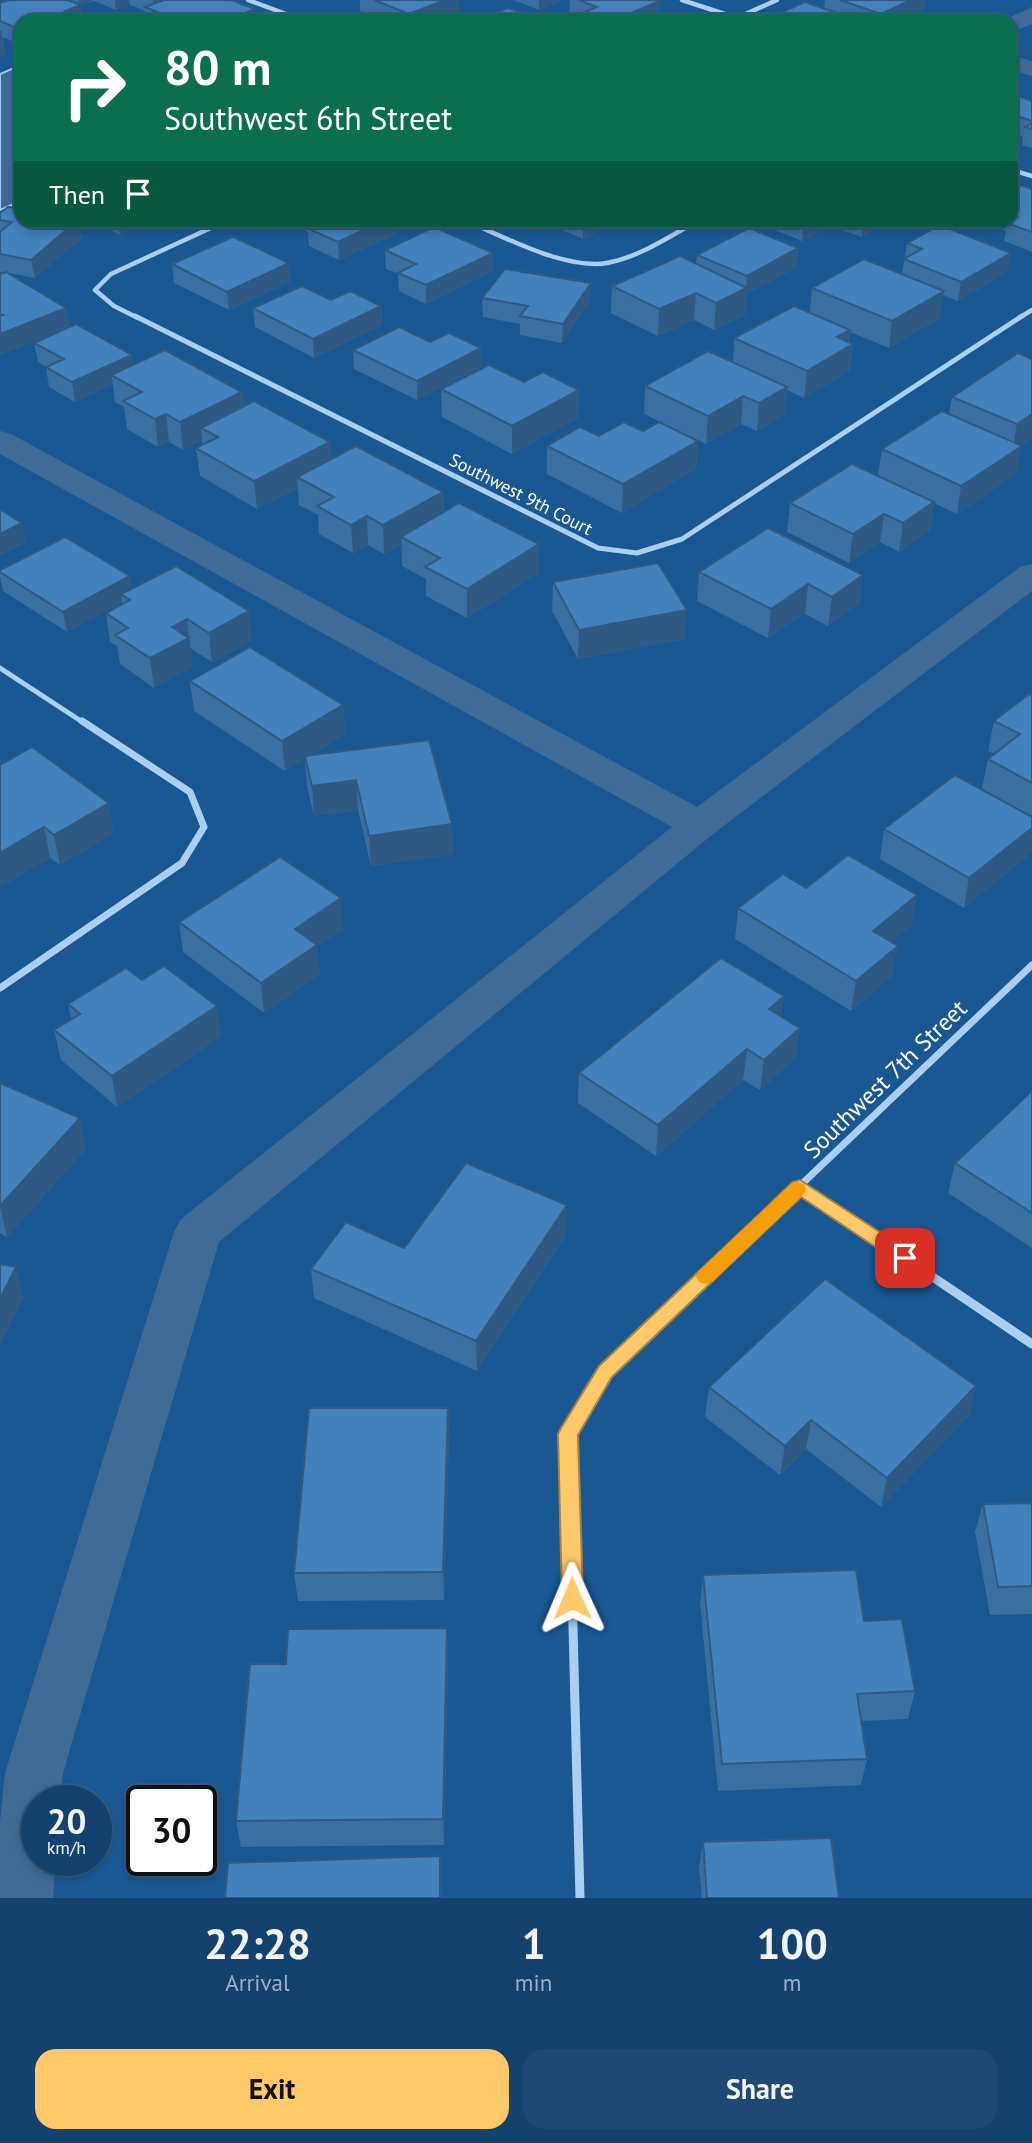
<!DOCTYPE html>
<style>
body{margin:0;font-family:"PT Sans",sans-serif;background:#1d4974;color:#f1f3f6;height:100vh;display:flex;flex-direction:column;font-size:26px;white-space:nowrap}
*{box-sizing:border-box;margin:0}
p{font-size:23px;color:#9db0c3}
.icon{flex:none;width:38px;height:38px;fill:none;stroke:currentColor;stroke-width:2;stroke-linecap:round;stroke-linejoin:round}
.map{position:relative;height:1898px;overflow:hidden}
.side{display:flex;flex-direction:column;background:#14426f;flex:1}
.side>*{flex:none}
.guide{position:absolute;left:14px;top:14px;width:1004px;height:214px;border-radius:21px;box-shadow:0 4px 10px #0003,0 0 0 2px #335b82;background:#0b6e4f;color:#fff;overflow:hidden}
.speed{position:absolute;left:21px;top:1785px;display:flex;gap:14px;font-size:35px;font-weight:700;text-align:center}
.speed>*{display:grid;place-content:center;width:91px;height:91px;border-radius:50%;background:#14426f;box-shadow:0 4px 10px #0003,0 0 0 2px #335b82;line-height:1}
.speed small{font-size:18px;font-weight:400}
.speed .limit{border:4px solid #111;border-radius:10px;background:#fff;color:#111}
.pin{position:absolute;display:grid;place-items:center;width:60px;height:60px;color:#fff;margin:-30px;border-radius:14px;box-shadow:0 4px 10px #0006}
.me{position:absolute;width:77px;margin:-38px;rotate:359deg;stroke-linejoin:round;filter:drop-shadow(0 0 5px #0008)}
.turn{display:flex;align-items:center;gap:24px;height:147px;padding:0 35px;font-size:32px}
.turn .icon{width:91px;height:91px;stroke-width:2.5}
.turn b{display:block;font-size:49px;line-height:60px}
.then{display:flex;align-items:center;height:66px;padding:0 35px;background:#0003;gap:14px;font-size:26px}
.eta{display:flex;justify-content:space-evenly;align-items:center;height:119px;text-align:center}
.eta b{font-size:42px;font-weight:700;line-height:49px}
.primary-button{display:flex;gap:14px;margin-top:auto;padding:14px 35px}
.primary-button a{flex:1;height:80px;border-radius:21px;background:#ffc969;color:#111;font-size:28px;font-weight:700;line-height:80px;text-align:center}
.primary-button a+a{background:#1d4974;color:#f1f3f6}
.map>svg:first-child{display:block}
.water{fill:#3f6c96;stroke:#9dcbf2;stroke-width:2}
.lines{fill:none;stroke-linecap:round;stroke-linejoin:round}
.canal{fill:#3f6c96;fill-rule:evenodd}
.street-far3{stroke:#aacff0;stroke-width:4.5}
.street-far2{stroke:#aacff0;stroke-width:5}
.street-far1{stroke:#aacff0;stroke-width:7}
.street{stroke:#aacff0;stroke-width:9}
.wall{fill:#396fa1}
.shaded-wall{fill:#2e5a83}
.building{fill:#4281bb;stroke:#2e5a83;stroke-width:2}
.route{fill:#ffc969;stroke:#a68344;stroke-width:2}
.slow{fill:#f59e0b}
.labels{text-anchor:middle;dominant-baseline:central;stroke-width:7;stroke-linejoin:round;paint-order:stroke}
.far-street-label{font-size:18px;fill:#fff;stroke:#1a5894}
.near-street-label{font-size:24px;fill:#fff;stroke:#1a5894}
</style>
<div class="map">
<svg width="1032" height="1898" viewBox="0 0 1032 1898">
<rect width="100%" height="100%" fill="#1a5894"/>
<!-- water -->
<path class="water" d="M21,65V201L0,210V74Z"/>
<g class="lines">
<!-- canal -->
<g class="canal">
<path d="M1032,7V24L1012,32V21L1004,20Z"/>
<path d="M1012,55L1032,61V76L1012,70Z"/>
<path d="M0,431L11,434L697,807L1020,567L1032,564V591L713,834L219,1242L63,1773L61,1801H37V1860H56L53,1898H0V1822L5,1773L174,1232L181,1219L672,827L0,454Z"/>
</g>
<!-- street-far3 -->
<g class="street-far3">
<path d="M248,0L305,21"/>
<path d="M682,0L737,18"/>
<path d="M730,21L777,0"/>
<path d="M1012,170L1032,176"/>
<path d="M464,220C503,236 564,270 607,263C640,257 670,236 699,220"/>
<path d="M138,318L114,306L95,290L111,274L228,220"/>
<path d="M1019,318L1032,310"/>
</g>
<!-- street-far2 -->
<g class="street-far2">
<path d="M135,316L598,548L637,553L682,539L1022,316"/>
<path d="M0,668L84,723"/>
</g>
<!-- street-far1 -->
<g class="street-far1">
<path d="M0,988L182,863L204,827L190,792L82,721"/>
<path d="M800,1187L878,1240"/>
<path d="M743,1240L1032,965"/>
</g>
<!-- street -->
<g class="street">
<path d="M875,1238L1032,1344"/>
<path d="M580,1898L568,1434L605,1371L745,1238"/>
</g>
</g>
<!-- wall -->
<g class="wall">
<path d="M9,0H231L255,9L256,18L287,21H146L145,11L130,5L116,10L94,1L21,21L18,44L3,37L5,54L0,56V3Z"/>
<path d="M360,0H459V11L434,21H386L360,11Z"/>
<path d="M513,0H564L539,10Z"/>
<path d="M570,0H656L659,18L652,21H586V19L569,13Z"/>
<path d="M825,0H925L924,9L899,21H762L824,9Z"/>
<path d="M1012,98L1032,101V148L1022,145L1023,137L1012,133Z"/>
<path d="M1012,185L1032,189V252L1004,241L1006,231L977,220H1012Z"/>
<path d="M0,213L79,220L82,238L35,278L9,273L66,308L69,327L0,355V274L4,272H0Z"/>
<path d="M92,220H155L120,235Z"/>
<path d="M294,220H398V233L339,260L309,246L308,232L295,226Z"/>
<path d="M540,220H620L583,239Z"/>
<path d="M776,220H885L884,224L862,237L830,226L802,241L775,230Z"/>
<path d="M907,243L1008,271L958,301L943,295L940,318L889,348L850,332L849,342L853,344L850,371L804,398L787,390L784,415L757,431L741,424L706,444L644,414L645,386L733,362L734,338L810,312L812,288L902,274Z"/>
<path d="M798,248L797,267L747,294L745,315L714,330L694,320L658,336L611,313L612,286L696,263L697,255Z"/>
<path d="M385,250L493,271L426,304L399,291L398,274L386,269Z"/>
<path d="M289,263L290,282L229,310L174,283L172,264Z"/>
<path d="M591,283L590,302L562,343L520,335V324L483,317L482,298Z"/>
<path d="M331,300L381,306L382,325L314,358L255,327L253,308Z"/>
<path d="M34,343L132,355L133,365L242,392L244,407L330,442L331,459L443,492L444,512L539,544V573L467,618L426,596V579L402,566V544L384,554L368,545L353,553L319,534L318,515L299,505L298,488L257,509L200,476L196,448L202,445V441L183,450L169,442L158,447L127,429L124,407L115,402L113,384L75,402L49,387L46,367H47L38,362Z"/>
<path d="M353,350L481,367L417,400L354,369Z"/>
<path d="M1018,353L1021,446L1016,474L957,514L934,503L930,531L899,552L880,542L849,563L787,532L790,503L878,476L882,449L949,414L952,397Z"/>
<path d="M524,382L579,390L578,418L512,454L442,417L441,389Z"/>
<path d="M643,431L698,441L696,469L622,513L547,474V446L599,436Z"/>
<path d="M0,570L132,589L252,641L212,662L190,648L192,667L154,688L120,664L117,646L110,642L106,613L122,604V602L67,632L3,591L0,577Z"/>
<path d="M699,572L863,575L859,604L828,626L805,614L768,638L697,601Z"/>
<path d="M553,582L685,639L578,659L552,611Z"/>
<path d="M190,681L343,705L345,734L311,755L452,824L453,854L371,866L358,810L314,816L307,786L305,759L285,771L194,711Z"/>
<path d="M1032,696V816L982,789L988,759L995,754L988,751L994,721Z"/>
<path d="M32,747L109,803L114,833L60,865L50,858L0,887Z"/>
<path d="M1032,817V852L964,908L880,859L884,829Z"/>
<path d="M806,888L912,925L891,942L892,976L851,1011L735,939L738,908Z"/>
<path d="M179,922L343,929L317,946L320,975L264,1013L183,952Z"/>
<path d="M142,980L221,1036L117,1107L61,1060L54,1030L71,1019L68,1004Z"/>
<path d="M781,1017L796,1058L760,1090L743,1080L656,1156L578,1103L579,1073Z"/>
<path d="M0,1083L86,1149L7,1237L0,1233Z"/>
<path d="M1032,1091V1248L948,1193L955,1163Z"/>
<path d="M566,1235L477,1371L314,1298L311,1269L404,1248Z"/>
<path d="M976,1386L969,1415L881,1507L806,1449L780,1475L705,1417L709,1387Z"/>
<path d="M448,1408L449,1437L444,1600L298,1601L294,1573Z"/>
<path d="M1032,1503V1614L990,1615L975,1532L983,1504Z"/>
<path d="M703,1575L864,1621L915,1691L908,1719L861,1721L867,1759L861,1785L718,1791L700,1603Z"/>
<path d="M447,1628L448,1656L444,1845L241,1847L236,1821L286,1664Z"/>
<path d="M703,1842L839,1898H702L699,1868Z"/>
</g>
<!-- shaded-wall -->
<g class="shaded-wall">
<path d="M79,0H94L81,5L83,21H57L65,11L79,6Z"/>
<path d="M115,0H129L130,5L116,10Z"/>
<path d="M153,0H182L154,11Z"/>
<path d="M445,0H459V11L434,21H410L409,14Z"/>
<path d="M539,0H564L539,10Z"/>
<path d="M911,0H925L924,9L899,21H880L881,14Z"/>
<path d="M660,1L659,18L652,21H613Z"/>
<path d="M255,9L256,21H224Z"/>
<path d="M21,26V44H18L16,28Z"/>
<path d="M1,30L5,54L0,56V31Z"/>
<path d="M79,220L82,238L35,278L31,260Z"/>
<path d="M118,220H155L120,235Z"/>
<path d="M385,220H398V233L339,260L338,242Z"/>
<path d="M583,220H620L583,239Z"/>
<path d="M808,220H831L830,226L802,241L804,222Z"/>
<path d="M863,220H885L884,224L862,237Z"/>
<path d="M798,248L797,267L747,294L745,315L714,330L716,303L746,289L747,276Z"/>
<path d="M493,253V271L426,304V285Z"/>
<path d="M1011,253L1008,271L958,301L961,282Z"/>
<path d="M289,263L290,282L229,310L227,292Z"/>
<path d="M591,283L590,302L562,343L563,324Z"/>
<path d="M944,291L940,318L889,348L892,321Z"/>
<path d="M696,293L694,320L658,336L659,309Z"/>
<path d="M381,306L382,325L314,358L313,339Z"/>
<path d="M66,308L69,327L0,355V334Z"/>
<path d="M850,330L848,347L853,344L850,371L804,398L807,371L837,337Z"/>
<path d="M481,348V367L417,400V381Z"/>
<path d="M132,355L135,374L111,375L113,384L75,402L72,382Z"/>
<path d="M787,387L784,415L757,431L759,403Z"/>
<path d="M579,390L578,418L512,454V426Z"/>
<path d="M242,392L245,420L201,428L202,441L183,450L180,422Z"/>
<path d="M743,396L741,424L706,444L708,416Z"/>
<path d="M166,414L169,442L158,447L155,419Z"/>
<path d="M1032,414V438L1015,450L1022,446L1016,474L957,514L961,486L1012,452L1017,424Z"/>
<path d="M698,441L696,469L622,513L623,484Z"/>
<path d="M330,442L332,470L297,477L298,488L257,509L254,481Z"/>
<path d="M443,492L444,521L401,537L402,544L384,554L383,525Z"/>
<path d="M934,502L930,531L899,552L903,523Z"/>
<path d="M884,514L880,542L849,563L853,534Z"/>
<path d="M367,516L368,545L353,553L351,525Z"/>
<path d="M22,523L26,543L0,556V534Z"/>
<path d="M539,544V573L467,618V589Z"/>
<path d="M863,575L859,604L828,626L832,597Z"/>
<path d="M130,576L133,596L121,594L122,602L67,632L63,612Z"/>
<path d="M808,584L805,614L768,638L771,609Z"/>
<path d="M687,610L685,639L578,659L579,630Z"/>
<path d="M249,611L252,641L212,662L209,633Z"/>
<path d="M187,619L192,667L154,688L150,658L172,627Z"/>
<path d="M343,705L345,734L285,771L282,741Z"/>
<path d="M356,780L358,810L314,816L312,786Z"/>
<path d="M109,803L114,833L60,865L54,835Z"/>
<path d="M452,824L453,854L371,866L369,836Z"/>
<path d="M44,827L50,858L0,887V853Z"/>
<path d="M1032,828V852L964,908L969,878Z"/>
<path d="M917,895L912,925L868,962L873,931Z"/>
<path d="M341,898L343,929L317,946L320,975L264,1013L261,983L295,929Z"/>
<path d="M898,946L892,976L851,1011L856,981Z"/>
<path d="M784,996L780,1026L769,1009Z"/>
<path d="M217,1006L221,1036L117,1107L112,1076Z"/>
<path d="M800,1028L796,1058L760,1090L764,1060Z"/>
<path d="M747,1049L743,1080L656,1156L658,1125Z"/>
<path d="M80,1118L86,1149L7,1237L0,1206Z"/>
<path d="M567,1205L566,1235L477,1371L476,1341Z"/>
<path d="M16,1267L24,1297L0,1345V1299Z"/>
<path d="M976,1386L969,1415L881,1507L887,1478Z"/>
<path d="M448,1408L449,1437L444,1600L443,1572Z"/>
<path d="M811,1420L806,1449L780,1475L785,1446Z"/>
<path d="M447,1628L448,1656L444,1845L443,1819Z"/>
<path d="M440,1856L442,1888V1898H440Z"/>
</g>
<!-- building -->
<g class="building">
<path d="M9,0H68L81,5L65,11L74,15L57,21H21V26L16,28L0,21V3Z"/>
<path d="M164,0H231L255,9L224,21H179L145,7Z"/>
<path d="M374,0H445L409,14Z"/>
<path d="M579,0H656L660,1L612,21L586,11L597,7Z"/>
<path d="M840,0H911L881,14Z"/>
<path d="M805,2L861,21H762Z"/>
<path d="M508,8L544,21H450L471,13L484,18Z"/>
<path d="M268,14L287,21H248Z"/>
<path d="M1016,95L1032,101V121L1012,114V98Z"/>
<path d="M1032,123V129L1025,127Z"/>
<path d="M1015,183L1032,189V232L1007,223L1018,217L1012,214V185Z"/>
<path d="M8,207L21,209V220H78L31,260L0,254V232L12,222L0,220V213Z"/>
<path d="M321,220H385L338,242L307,228L322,221Z"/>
<path d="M940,225L1011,253L961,282L904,259L922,249L907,243Z"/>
<path d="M434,227L493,253L426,285L398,273L416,264L385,250Z"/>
<path d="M749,228L798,248L747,276L697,255Z"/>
<path d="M233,237L289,263L227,292L172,264Z"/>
<path d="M680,256L747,288L716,303L696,293L659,309L612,286Z"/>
<path d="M864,259L944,291L892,321L812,288Z"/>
<path d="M505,269L591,283L563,324L520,316L528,306L482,298Z"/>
<path d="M6,272L66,308L0,334V316L3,315L0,314V274Z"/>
<path d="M302,286L331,300L350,291L381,306L313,339L253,308Z"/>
<path d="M794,306L850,330L837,337L853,344L807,371L734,338Z"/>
<path d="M76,324L132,355L72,382L46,367L64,359L34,343Z"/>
<path d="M399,327L430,342L449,333L481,348L417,381L353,350Z"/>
<path d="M165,350L242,392L180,422L166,414L155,419L123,401L142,392L111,375Z"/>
<path d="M708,351L787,387L759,403L743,396L708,416L645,386Z"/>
<path d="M1018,353L1032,359V414L1017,424L952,397Z"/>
<path d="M489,365L524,382L543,372L579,390L512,426L441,389Z"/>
<path d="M254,401L330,442L254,481L196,448L218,437L201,428Z"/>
<path d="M942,411L1022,446L961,486L882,449Z"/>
<path d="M624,422L643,431L659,422L698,441L623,484L547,446L580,427L599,436Z"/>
<path d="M356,446L443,492L383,525L367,516L351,525L317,506L334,497L297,477Z"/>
<path d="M852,464L934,502L903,523L884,514L853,534L790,503Z"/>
<path d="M459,503L539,544L467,589L425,567L440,558L401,537Z"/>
<path d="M0,509L22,523L0,534Z"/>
<path d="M768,528L863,575L832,597L808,584L771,609L699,572Z"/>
<path d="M65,537L130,576L63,612L0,572V570Z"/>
<path d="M658,563L687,610L579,630L553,582Z"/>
<path d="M176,566L249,611L209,633L187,619L172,627L189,638L150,658L115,635L128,628L106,613L130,600L121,594Z"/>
<path d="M250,647L343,705L282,741L190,681Z"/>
<path d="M1029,694L1032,696V783L988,759L1020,734L994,721Z"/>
<path d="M429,740L452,824L369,836L356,780L312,786L305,756Z"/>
<path d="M32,747L109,803L54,835L44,827L0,853V765Z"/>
<path d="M955,775L1032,817V828L969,878L884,829Z"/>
<path d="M848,855L917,895L873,931L898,946L856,981L738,908L783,874L806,888Z"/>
<path d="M280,857L341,898L295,929L317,945L261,983L179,922Z"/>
<path d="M721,958L784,996L769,1009L800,1028L764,1060L747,1049L658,1125L579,1073Z"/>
<path d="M164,966L217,1006L112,1076L54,1030L80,1014L68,1004L126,968L142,980Z"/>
<path d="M0,1083L80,1118L0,1206Z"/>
<path d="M1032,1091V1213L955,1163Z"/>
<path d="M466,1163L567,1205L476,1341L311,1269L346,1222L404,1248Z"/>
<path d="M0,1264L16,1267L0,1299Z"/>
<path d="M825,1279L976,1386L887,1478L811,1420L785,1446L709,1387Z"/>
<path d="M309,1408H448L443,1572L294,1573Z"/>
<path d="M1032,1503V1586L998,1587L983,1504Z"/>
<path d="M856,1570L864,1621L902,1619L915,1691L857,1694L867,1759L722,1764L703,1575Z"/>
<path d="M447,1628L443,1819L236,1821L250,1664H286L288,1629Z"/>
<path d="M831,1838L839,1898H707L703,1842Z"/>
<path d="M440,1856V1898H225L228,1863Z"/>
</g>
<!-- route -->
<path class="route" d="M800,1180L912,1253L914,1258L912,1263L905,1266L899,1263L801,1197L612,1377L578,1435L583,1598L580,1605L572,1607L565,1605L562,1598L558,1434L561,1428L599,1366L793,1182Z"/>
<!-- slow -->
<path class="slow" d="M797,1182L804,1184L806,1189L804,1194L712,1282L706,1284L699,1282L696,1276L699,1271L791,1184Z"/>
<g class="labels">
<!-- far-street labels -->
<g class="far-street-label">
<text transform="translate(521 494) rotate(27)">Southwest 9th Court</text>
</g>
<!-- near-street labels -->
<g class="near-street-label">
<text transform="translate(885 1079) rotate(-44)">Southwest 7th Street</text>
</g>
</g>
</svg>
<div class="speed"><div>20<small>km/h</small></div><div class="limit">30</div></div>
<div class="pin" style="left:905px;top:1258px;background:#d93025"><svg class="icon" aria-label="arrive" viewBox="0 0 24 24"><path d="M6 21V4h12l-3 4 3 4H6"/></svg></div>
<svg class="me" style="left:572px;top:1598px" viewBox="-20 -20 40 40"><path d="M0-17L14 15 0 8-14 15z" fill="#ffc969" stroke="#fff" stroke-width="4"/></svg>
<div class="guide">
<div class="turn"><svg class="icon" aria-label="right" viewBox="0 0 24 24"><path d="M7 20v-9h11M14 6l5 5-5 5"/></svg><div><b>80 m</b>Southwest 6th Street</div></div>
<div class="then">Then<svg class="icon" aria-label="arrive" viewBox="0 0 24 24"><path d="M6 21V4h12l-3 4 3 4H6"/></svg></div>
</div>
</div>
<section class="side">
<div class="eta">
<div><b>22:28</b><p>Arrival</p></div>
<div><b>1</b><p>min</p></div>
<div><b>100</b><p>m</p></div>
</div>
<div class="primary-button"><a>Exit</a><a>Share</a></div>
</section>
